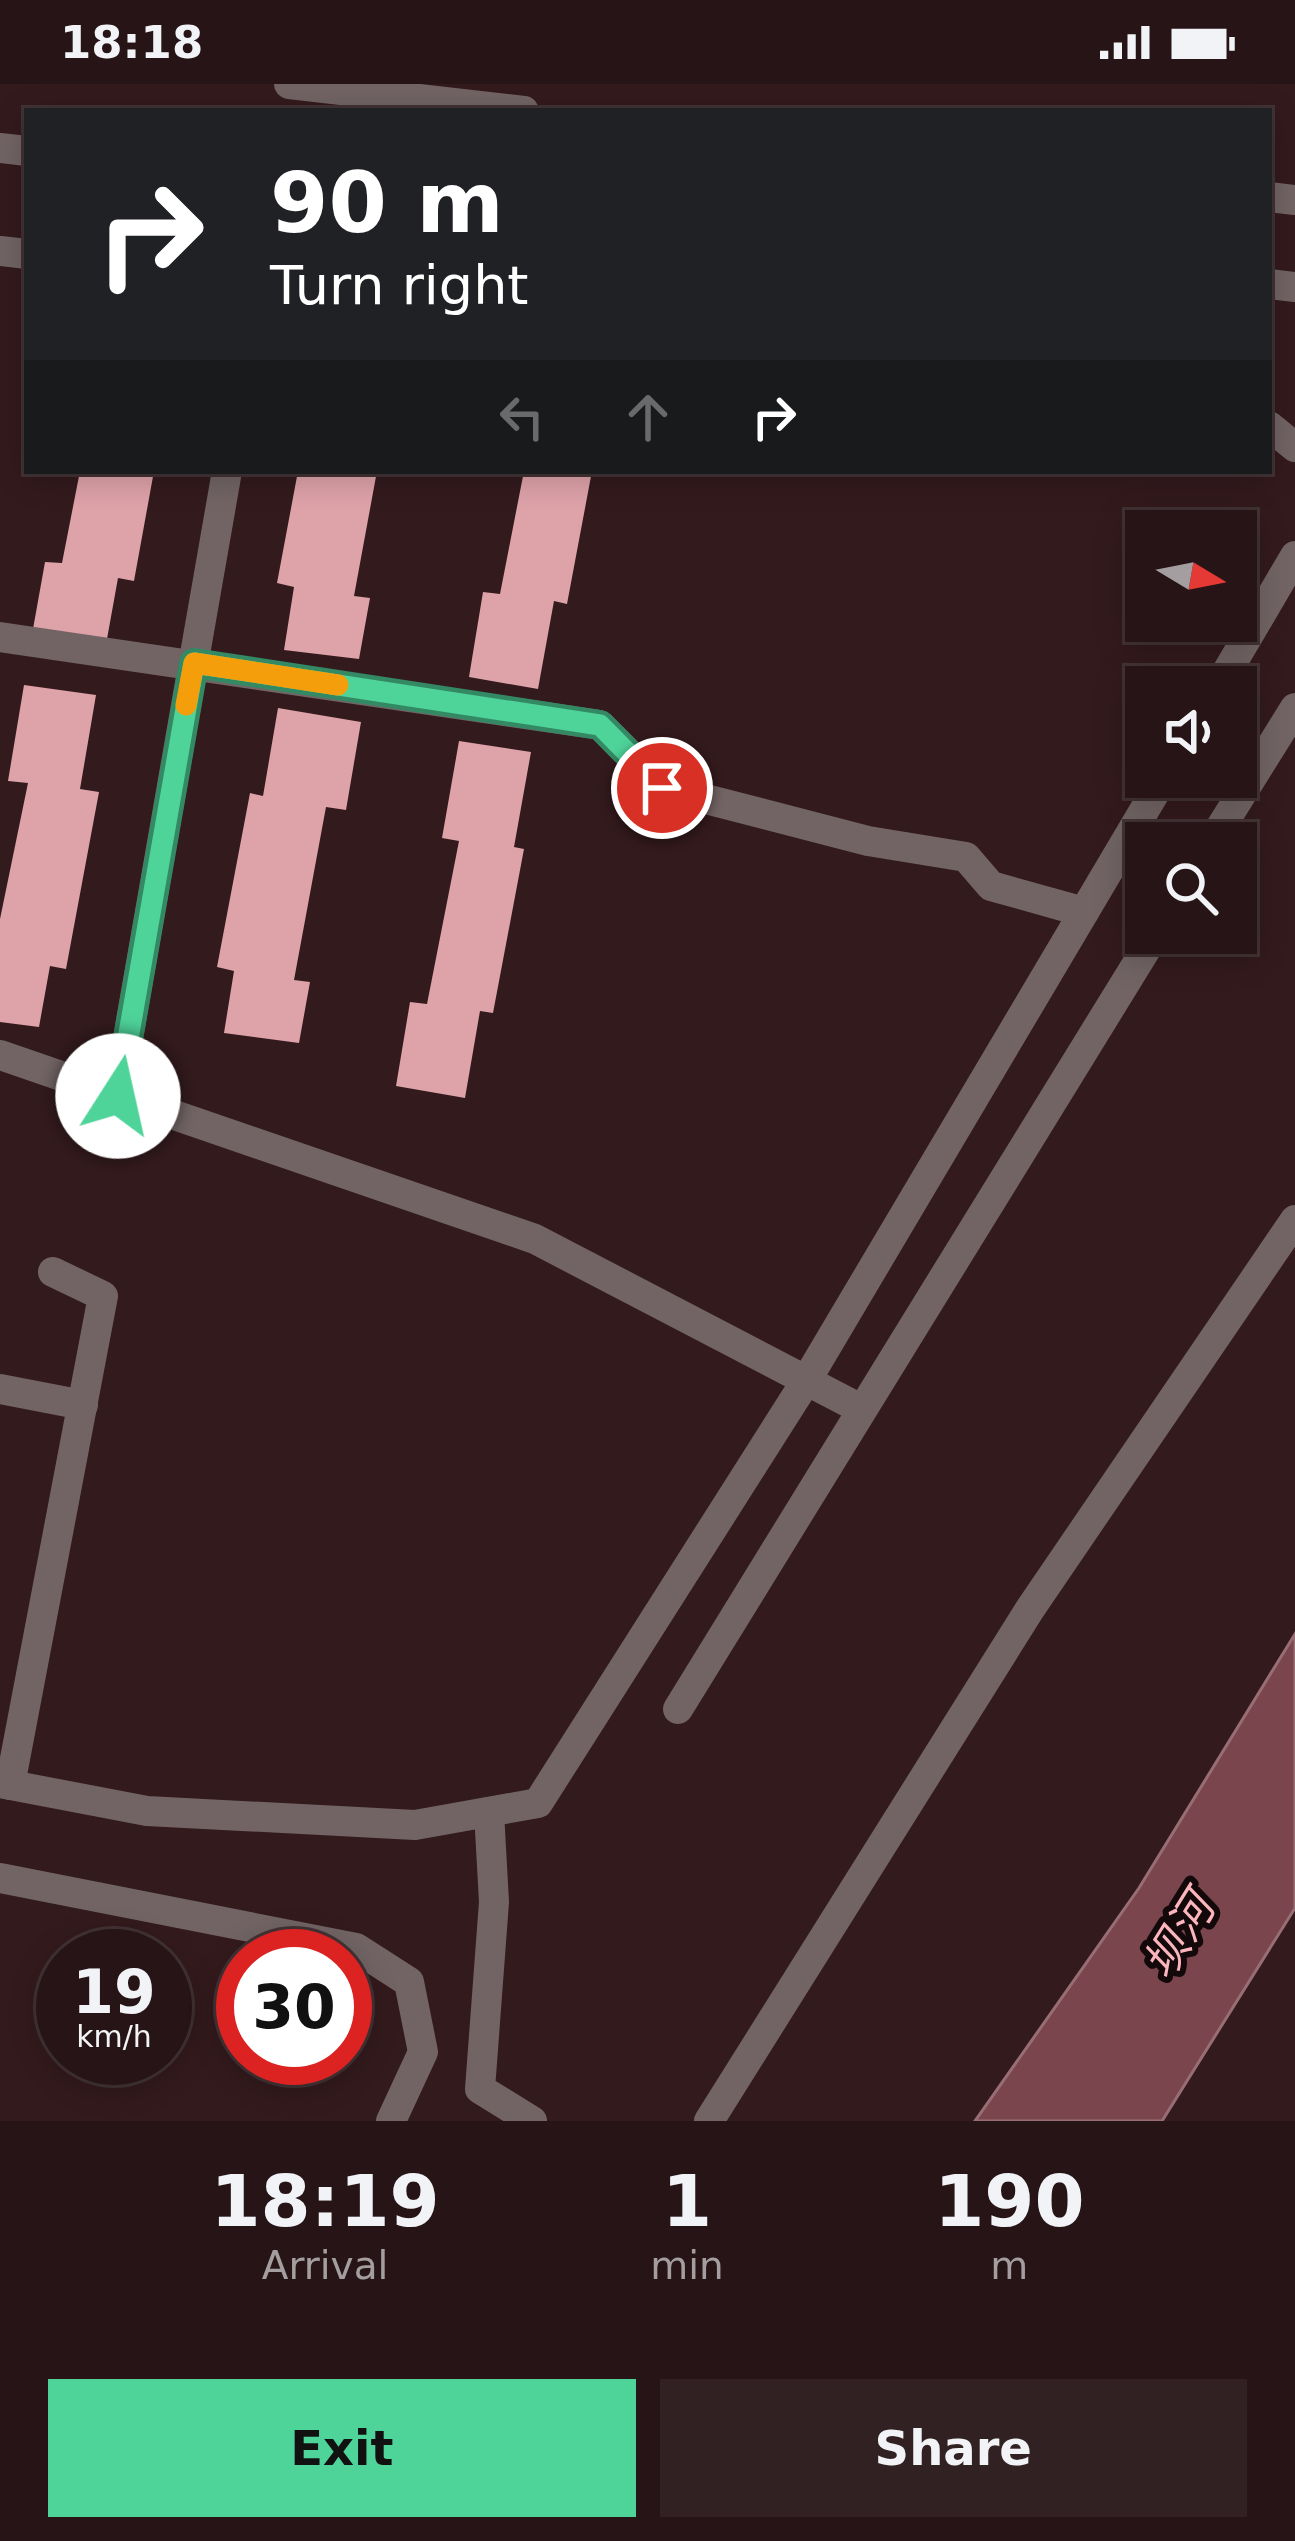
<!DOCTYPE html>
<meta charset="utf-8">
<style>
body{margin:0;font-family:"DejaVu Sans","Noto Sans SC",sans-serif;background:#322123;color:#f1f3f6;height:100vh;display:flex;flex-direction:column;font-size:45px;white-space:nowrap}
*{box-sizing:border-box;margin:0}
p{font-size:39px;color:#a49ea1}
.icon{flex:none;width:66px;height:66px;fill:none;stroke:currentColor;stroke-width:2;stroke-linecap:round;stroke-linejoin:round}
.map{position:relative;height:2037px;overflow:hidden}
.side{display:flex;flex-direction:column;background:#261416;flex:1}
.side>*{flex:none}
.banner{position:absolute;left:24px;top:24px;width:1248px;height:366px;border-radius:0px;box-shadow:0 6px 30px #0003,0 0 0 3px #423335;background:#202124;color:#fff;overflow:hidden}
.needle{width:78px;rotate:100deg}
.tools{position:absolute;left:1125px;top:426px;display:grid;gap:24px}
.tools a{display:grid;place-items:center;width:132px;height:132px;border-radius:0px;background:#261416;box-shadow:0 6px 30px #0003,0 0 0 3px #423335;font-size:60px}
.speed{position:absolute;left:36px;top:1845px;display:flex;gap:24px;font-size:60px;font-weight:700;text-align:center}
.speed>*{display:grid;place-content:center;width:156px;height:156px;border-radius:50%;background:#261416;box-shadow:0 6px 30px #0003,0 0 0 3px #423335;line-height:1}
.speed small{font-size:30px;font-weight:400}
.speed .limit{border:18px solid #d22;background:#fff;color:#111}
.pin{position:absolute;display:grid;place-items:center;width:102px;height:102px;color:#fff;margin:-51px;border:6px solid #fff;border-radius:50%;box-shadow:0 3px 12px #0007}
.me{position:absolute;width:132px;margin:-66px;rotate:10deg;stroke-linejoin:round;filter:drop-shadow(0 0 9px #0008)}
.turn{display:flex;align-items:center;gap:42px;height:252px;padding:0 48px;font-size:54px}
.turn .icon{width:156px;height:156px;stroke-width:2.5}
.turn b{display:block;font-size:84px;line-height:102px}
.lanes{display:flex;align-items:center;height:114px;padding:0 48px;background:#0003;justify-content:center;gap:60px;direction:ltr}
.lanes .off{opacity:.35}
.eta{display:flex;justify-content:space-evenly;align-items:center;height:204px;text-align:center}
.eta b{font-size:72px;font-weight:600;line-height:84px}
.primary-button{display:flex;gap:24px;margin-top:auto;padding:24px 48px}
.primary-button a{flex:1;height:138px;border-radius:0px;background:#4ed399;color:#111;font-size:48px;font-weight:600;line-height:138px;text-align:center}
.primary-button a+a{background:#322123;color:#f1f3f6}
.status{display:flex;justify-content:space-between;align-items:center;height:84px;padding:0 60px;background:#261416;direction:ltr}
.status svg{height:33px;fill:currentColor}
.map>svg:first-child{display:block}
.water{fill:#7a454d;stroke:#986e74;stroke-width:3}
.building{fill:#dea2a9}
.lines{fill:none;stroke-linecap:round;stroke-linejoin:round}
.minor{stroke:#726465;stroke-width:30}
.route-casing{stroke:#338963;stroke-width:30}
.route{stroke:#4ed399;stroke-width:21}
.slow{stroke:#f59e0b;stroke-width:21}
.labels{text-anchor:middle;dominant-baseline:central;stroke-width:12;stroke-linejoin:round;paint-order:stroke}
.water-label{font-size:45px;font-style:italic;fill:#fbb5bd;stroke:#13080a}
</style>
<div class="status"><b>18:18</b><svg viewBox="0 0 49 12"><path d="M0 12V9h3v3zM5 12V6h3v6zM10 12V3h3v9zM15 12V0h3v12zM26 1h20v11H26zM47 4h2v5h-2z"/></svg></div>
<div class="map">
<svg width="1295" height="2037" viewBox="0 0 1295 2037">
<rect width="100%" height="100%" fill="#331a1d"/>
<!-- water -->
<path class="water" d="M1295,1550V1824L1162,2037H975L1139,1804Z"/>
<!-- building -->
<g class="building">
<path d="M80,387H154L134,497L118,494L107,555L33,545L45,478L62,479Z"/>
<path d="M298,387H377L354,512L370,514L359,575L284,566L294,503L277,499Z"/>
<path d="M524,387H592L567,520L554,517L538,605L469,593L483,508L500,510Z"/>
<path d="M24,601L96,611L80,705L99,708L66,885L50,882L39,943L0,938V835L28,699L8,697Z"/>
<path d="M278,624L361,638L346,726L326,723L294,896L310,898L299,959L224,949L234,887L217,883L250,709L263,712Z"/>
<path d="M459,657L531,668L514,763L524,765L493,929L480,927L465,1014L396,1002L410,918L427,920L459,757L442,754Z"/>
</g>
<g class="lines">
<!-- minor -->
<g class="minor">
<path d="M289,0L524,27"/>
<path d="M0,64L27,67"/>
<path d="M1269,113L1295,116"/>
<path d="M0,167L27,170"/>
<path d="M1269,200L1295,203"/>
<path d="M1269,342L1295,363"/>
<path d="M0,553L600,641L663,704L868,757L966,773L991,802L1084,828"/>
<path d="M1218,603L1295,472"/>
<path d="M1211,759L1295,624"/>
<path d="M0,971L535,1155L861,1325"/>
<path d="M118,1011L227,387"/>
<path d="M0,1305L83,1321"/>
<path d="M678,1625L1156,849"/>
<path d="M0,1699L147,1727L415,1741L538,1719L806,1297L1164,693"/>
<path d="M10,1701L103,1212L53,1188"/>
<path d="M489,1728L494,1818L480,2005L532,2037"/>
<path d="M0,1794L356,1864L409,1898L423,1968L391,2037"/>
<path d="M709,2037L1030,1525L1295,1136"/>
</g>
</g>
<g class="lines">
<!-- route casing -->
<g class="route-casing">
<path id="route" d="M118,1012L194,579L600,641L662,704"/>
</g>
<!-- route -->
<use href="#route" class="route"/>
<!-- slow -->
<path class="slow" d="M186,621L194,579L338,601"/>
</g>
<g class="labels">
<!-- water labels -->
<g class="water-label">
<text transform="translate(1179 1852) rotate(-58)">坝河</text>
</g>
</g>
</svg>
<div class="tools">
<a><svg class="needle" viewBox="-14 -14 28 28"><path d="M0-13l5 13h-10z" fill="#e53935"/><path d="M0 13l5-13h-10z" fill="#a49ea1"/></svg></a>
<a><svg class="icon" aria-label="sound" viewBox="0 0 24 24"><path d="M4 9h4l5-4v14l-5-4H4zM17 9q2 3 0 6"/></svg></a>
<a><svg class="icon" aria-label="search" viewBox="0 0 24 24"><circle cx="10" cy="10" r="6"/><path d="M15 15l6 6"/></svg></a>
</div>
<div class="speed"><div>19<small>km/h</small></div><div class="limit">30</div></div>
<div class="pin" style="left:662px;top:704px;background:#d93025"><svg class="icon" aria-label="arrive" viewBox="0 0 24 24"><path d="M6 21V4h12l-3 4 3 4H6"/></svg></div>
<svg class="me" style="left:118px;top:1012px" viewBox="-20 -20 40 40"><circle r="19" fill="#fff"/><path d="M0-13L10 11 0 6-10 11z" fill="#4ed399"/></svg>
<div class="banner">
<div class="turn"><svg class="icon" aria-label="right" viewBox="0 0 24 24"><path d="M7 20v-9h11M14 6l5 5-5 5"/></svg><div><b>90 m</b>Turn right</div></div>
<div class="lanes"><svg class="icon off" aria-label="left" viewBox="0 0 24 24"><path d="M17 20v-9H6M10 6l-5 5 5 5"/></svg><svg class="icon off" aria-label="ahead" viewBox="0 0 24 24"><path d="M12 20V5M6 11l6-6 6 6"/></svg><svg class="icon" aria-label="right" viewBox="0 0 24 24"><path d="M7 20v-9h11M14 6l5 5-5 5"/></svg></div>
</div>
</div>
<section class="side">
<div class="eta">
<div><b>18:19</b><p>Arrival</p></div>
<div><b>1</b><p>min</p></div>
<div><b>190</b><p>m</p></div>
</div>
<div class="primary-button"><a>Exit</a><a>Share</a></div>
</section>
